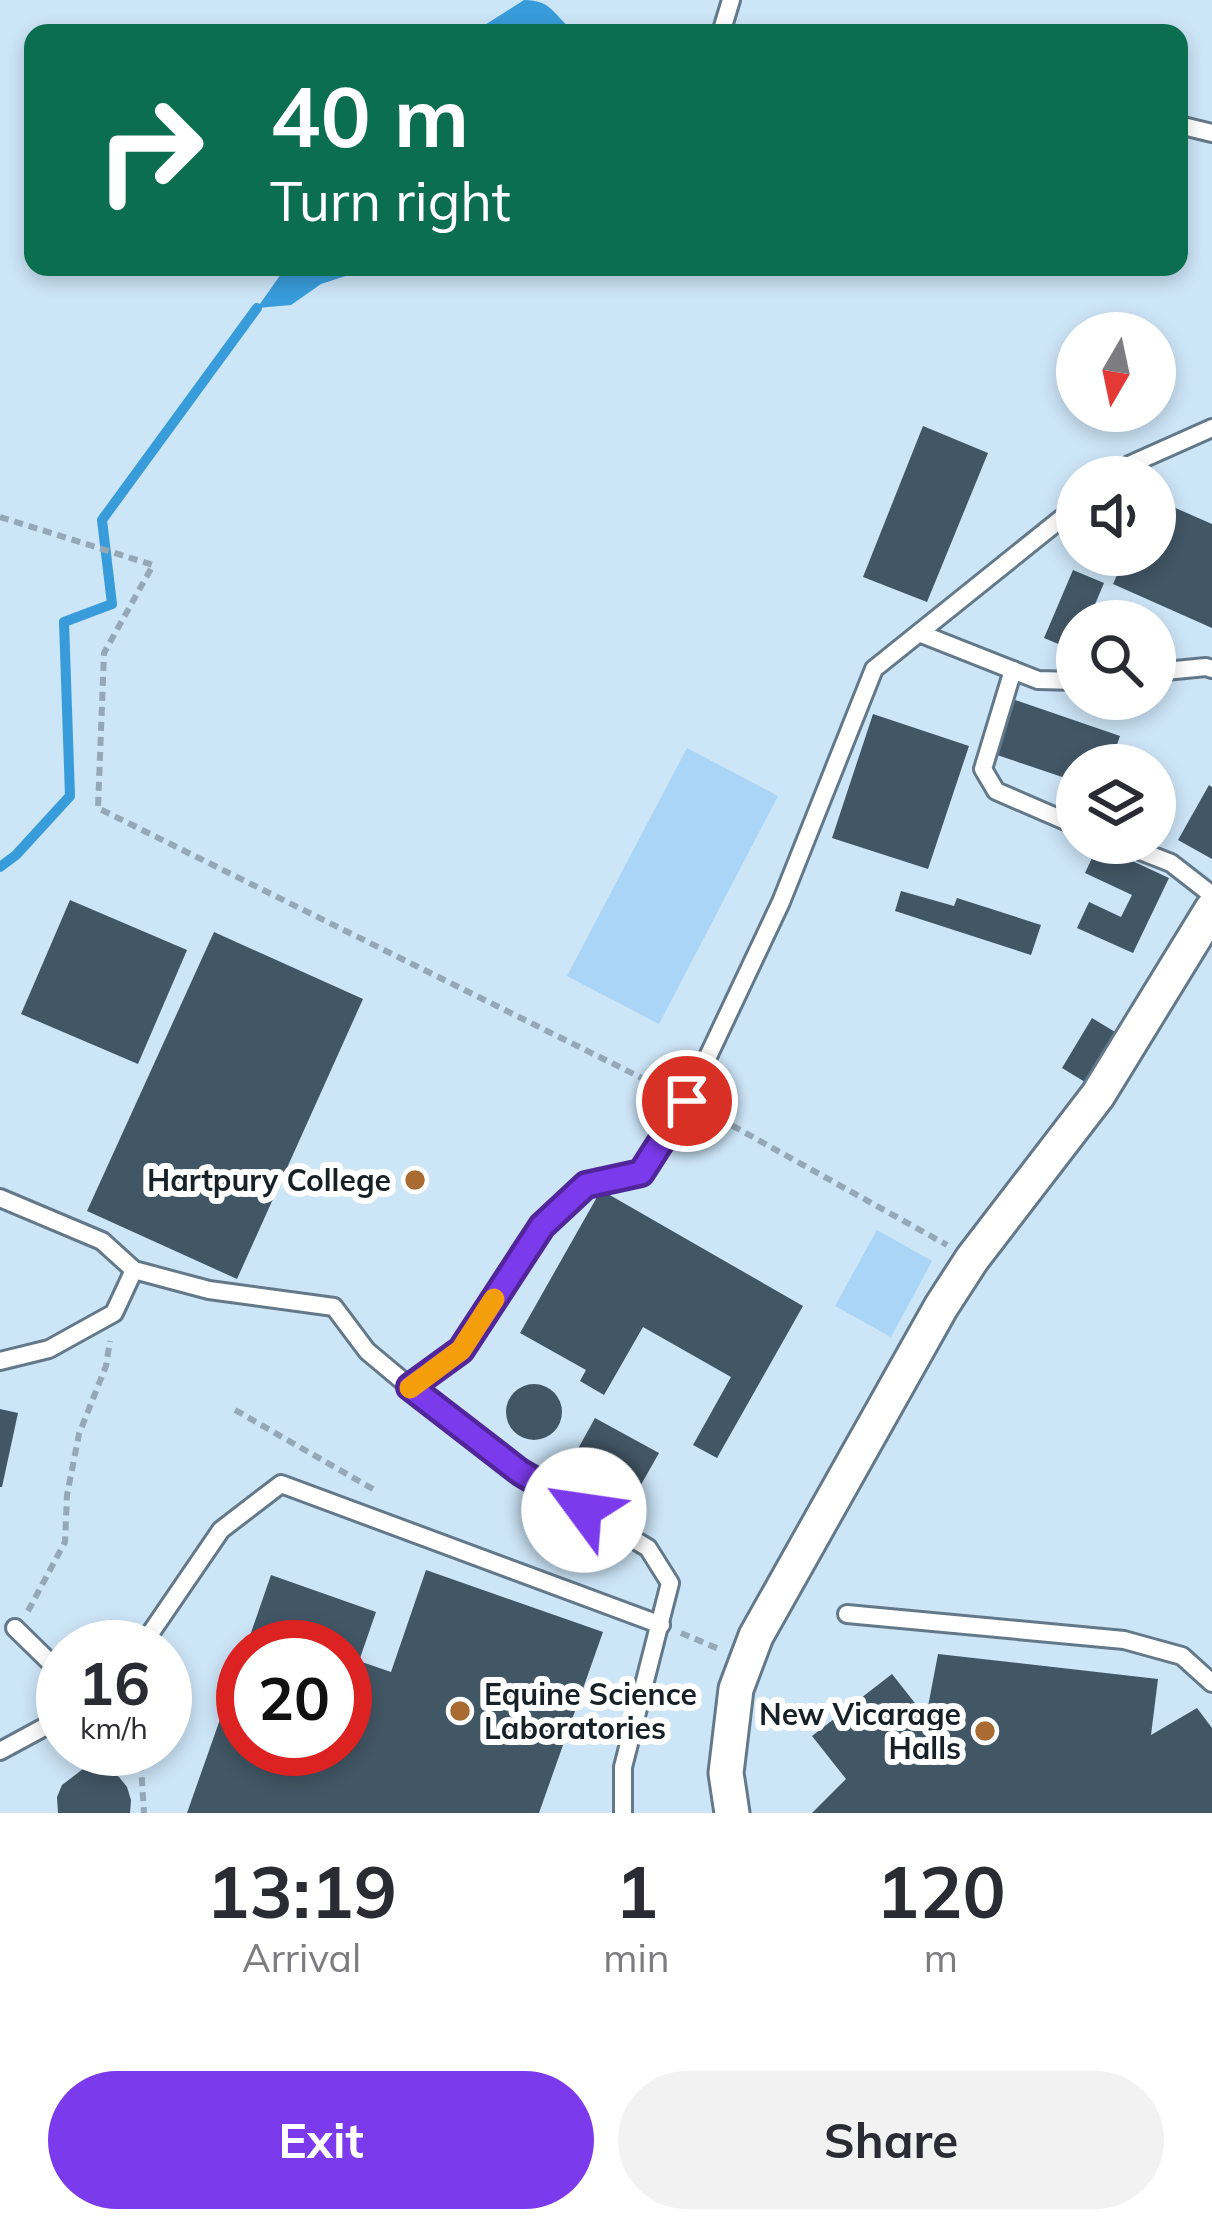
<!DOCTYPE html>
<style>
body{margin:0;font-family:Mulish,sans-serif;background:#f2f2f3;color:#2b2b33;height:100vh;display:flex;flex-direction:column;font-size:45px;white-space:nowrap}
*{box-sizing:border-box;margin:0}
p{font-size:39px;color:#7c7c81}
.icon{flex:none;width:66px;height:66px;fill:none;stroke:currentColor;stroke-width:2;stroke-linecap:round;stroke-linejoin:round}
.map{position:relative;height:1813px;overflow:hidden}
.side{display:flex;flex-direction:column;background:#fff;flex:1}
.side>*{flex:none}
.hud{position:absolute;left:24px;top:24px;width:1164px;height:252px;border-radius:24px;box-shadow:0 6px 18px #0003;background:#0b6e4f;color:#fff;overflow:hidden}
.needle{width:78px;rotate:189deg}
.tools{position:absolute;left:1056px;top:312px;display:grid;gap:24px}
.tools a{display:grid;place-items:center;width:120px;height:120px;border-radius:50%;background:#fff;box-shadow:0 6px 18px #0003;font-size:60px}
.speed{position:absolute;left:36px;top:1620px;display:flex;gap:24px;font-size:60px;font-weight:700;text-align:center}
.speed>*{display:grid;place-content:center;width:156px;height:156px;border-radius:50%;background:#fff;box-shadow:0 6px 18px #0003;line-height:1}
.speed small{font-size:30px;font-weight:400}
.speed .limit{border:18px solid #d22;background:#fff;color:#111}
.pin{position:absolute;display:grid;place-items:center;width:102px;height:102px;color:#fff;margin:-51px;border:6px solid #fff;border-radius:50%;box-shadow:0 3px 12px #0007}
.me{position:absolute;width:132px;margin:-66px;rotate:301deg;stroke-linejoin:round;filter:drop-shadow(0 0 9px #0008)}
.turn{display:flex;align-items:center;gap:42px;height:252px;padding:0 48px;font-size:54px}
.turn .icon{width:156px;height:156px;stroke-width:2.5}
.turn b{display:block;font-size:84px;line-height:102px}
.eta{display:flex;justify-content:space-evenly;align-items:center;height:204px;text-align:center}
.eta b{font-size:72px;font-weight:700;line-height:84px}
.button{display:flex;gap:24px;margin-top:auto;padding:24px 48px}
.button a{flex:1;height:138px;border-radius:72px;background:#7c3aed;color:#fff;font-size:48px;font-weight:700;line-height:138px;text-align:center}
.button a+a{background:#f2f2f3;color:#2b2b33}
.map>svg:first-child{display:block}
.green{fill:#aad5f6}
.water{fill:#389cda}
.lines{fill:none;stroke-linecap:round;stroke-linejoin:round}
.stream{stroke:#389cda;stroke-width:10}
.building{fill:#425766}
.lane-casing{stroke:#63798a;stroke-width:22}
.street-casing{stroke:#63798a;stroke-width:39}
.path{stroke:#94a8b7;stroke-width:6;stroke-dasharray:9 6;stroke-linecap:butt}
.lane{stroke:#fff;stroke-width:16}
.street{stroke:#fff;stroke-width:33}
.route-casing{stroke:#51269a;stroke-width:30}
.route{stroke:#7c3aed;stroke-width:21}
.slow{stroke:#f59e0b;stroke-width:21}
.poi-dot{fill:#a96b31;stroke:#fff;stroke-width:4.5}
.labels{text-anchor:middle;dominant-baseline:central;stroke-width:12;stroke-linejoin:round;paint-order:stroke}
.poi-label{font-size:30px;font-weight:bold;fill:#182127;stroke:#fff;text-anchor:end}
</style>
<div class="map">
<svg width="1212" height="1813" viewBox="0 0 1212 1813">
<rect width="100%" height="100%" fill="#cce5f7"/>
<!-- green -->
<g class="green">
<path d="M687,748L778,796L659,1024L567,976Z"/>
<path d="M877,1230L932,1261L891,1337L835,1306Z"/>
</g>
<!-- water -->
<g class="water">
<path d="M524,0C556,0 554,20 578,33H472Z"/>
<path d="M286,267H373L321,284L291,305L257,308Z"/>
</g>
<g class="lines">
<!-- stream -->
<path class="stream" d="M0,867L16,855L70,796L64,622L112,604L102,520L257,308"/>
</g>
<!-- building -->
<g class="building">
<path d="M923,426L988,453L927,602L863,577Z"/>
<path d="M1155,499L1212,524V628L1113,584L1126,555H1155Z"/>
<path d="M1073,570L1104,583L1088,621H1077L1075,651L1044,638Z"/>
<path d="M1015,700L1120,736L1110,765H1077V782L997,755Z"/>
<path d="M873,714L969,746L928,869L832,838Z"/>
<path d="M1209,785L1212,787V859L1178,840Z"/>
<path d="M1098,845L1169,878L1133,953L1077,928L1089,902L1121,917L1132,895L1085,873Z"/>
<path d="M901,891L954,906L957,898L1041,925L1031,955L895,911Z"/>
<path d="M70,900L187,950L138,1064L21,1014Z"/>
<path d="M214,932L363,999L237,1279L87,1211Z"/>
<path d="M1092,1018L1120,1035L1090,1085L1062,1068Z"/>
<path d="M601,1190L803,1306L717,1458L693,1445L731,1377L643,1327L604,1395L580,1381L586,1370L520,1333Z"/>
<circle cx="534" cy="1412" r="28"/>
<path d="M0,1409L18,1413L2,1487H0Z"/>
<path d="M595,1418L659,1453L626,1511L563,1476Z"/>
<path d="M426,1570L603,1632L539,1813H187L242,1657L243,1749H345V1647H246L271,1575L376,1612L359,1661L391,1672Z"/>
<path d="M938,1654L1158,1679L1151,1735L1197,1708L1212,1728V1813H812L846,1779L812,1736L892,1674L926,1717Z"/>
<path d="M95,1767L108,1770L119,1777L127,1787L131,1800L130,1813H58L57,1797L62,1785L83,1769Z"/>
</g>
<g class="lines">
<!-- lane casing -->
<g class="lane-casing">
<g id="lane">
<path d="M721,33L731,0"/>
<path d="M1179,125L1212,133"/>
<path d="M1114,477L1129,465L1212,428"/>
<path d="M919,633L1038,680L1077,681"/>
<path d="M1013,670L983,769L996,791L1077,826"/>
<path d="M1155,672L1206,667L1212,669"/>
<path d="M1120,843L1171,863L1212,895"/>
<path d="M0,1198L102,1241L134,1270L209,1290L334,1307L367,1351L410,1387L520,1471L648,1548L670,1583L623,1767V1813"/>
<path d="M0,1361L49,1349L114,1313L134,1270"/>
<path d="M410,1387L461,1350L542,1226L586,1185L641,1173L687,1101L781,902L874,669L1077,506"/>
<path d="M847,1614L1124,1640L1182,1656L1212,1683"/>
<path d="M15,1628L63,1675"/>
<path d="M141,1647L221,1530L281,1484L661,1625"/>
<path d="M0,1751L63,1717"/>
</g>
</g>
<!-- street casing -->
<g class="street-casing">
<path id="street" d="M732,1813L726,1773L736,1689L756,1636L941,1307L972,1259L1098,1095L1212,909"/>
</g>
<!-- path -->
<g class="path">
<path d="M0,517L153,565L104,653L98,808L668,1091"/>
<path d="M706,1111L947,1245"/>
<path d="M235,1410L373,1489"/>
<path d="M28,1611L65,1542L67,1495L79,1434L106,1366L110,1341"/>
<path d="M681,1633L719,1649"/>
<path d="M133,1749L141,1766L144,1813"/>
</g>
<!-- lane -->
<use href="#lane" class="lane"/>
<!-- street -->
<use href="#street" class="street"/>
</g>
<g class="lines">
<!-- route casing -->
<g class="route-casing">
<path id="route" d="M584,1510L520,1472L410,1387L461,1350L542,1226L586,1185L641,1173L687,1101"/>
</g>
<!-- route -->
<use href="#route" class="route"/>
<!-- slow -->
<path class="slow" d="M410,1388L461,1350L494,1299"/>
</g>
<!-- markers -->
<g class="poi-dot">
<circle cx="415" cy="1180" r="12"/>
<circle cx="460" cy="1711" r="12"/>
<circle cx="985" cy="1731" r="12"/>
</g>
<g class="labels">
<!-- poi labels -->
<g class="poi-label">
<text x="391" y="1180">Hartpury College</text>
<text x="484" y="1694" text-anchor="start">Equine Science<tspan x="484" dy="34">Laboratories</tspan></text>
<text x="961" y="1714">New Vicarage<tspan x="961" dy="34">Halls</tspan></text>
</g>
</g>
</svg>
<div class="tools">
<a><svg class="needle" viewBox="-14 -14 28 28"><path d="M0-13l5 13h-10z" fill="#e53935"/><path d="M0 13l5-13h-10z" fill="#7c7c81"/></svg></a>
<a><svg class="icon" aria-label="sound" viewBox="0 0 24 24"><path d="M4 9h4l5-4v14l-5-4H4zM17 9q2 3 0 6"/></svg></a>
<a><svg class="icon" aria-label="search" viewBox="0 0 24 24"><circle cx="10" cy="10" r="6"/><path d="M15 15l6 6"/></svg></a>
<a><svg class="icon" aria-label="layers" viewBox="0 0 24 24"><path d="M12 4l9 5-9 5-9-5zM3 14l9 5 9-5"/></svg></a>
</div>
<div class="speed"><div>16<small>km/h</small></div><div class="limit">20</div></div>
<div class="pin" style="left:687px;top:1101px;background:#d93025"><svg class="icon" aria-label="arrive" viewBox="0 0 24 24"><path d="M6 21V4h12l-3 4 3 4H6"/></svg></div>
<svg class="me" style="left:584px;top:1510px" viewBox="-20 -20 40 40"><circle r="19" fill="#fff"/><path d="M0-13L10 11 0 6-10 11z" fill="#7c3aed"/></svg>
<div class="hud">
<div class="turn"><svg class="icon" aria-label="right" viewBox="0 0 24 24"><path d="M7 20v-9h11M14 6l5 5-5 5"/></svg><div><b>40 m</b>Turn right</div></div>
</div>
</div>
<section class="side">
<div class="eta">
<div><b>13:19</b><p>Arrival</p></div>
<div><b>1</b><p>min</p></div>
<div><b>120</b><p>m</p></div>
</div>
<div class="button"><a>Exit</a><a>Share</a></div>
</section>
